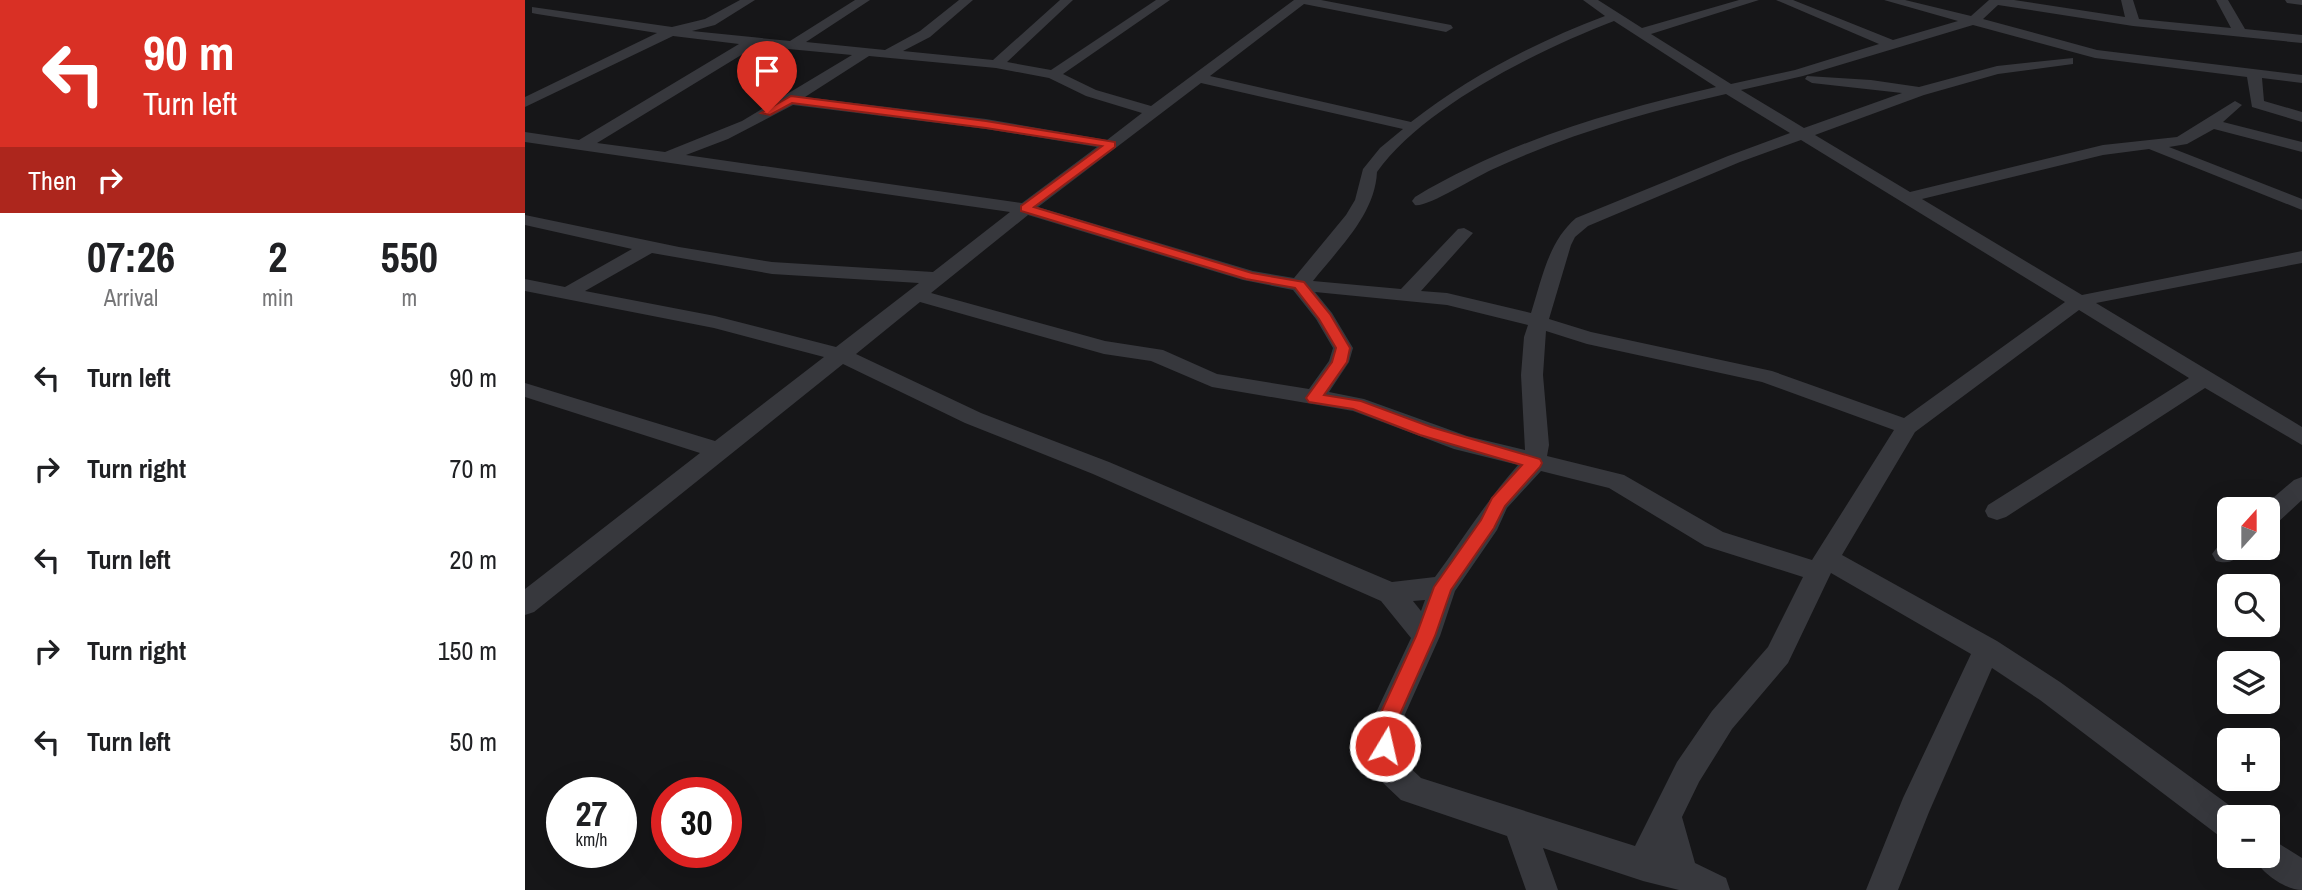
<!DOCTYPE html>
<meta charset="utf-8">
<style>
body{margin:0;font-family:"Archivo Narrow",sans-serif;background:#f2f2f2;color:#202124;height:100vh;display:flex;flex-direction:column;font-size:26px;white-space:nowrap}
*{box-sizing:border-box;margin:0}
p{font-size:23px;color:#757577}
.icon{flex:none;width:38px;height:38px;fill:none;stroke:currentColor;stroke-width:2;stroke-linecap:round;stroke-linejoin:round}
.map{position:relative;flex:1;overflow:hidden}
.details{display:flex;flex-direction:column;background:#fff;width:525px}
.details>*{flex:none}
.top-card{background:#d93025;color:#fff;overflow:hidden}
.needle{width:46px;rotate:21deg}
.tools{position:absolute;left:1692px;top:497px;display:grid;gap:14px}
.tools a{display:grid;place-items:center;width:63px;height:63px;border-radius:10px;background:#fff;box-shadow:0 7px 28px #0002;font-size:35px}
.speed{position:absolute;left:21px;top:777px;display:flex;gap:14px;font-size:35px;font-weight:700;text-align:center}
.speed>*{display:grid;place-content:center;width:91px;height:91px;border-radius:50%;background:#fff;box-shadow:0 7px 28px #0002;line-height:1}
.speed small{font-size:18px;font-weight:400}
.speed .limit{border:10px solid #d22;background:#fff;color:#111}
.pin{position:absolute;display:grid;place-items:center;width:60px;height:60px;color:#fff;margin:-72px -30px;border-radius:50% 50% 50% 0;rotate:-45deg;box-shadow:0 0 7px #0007}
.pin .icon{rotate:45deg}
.me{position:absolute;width:77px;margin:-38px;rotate:9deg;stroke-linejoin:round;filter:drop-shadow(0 0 5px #0008)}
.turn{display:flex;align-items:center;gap:24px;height:147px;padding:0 28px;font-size:32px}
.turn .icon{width:91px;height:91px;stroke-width:2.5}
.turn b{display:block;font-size:49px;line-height:60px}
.then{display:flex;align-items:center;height:66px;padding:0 28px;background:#0003;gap:14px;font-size:26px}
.eta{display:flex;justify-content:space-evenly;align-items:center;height:119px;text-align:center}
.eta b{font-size:42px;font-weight:800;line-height:49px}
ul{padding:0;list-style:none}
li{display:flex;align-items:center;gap:21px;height:91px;padding:0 28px}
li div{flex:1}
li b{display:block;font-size:26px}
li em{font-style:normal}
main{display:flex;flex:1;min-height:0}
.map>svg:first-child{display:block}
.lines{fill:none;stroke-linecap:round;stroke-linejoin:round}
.minor{fill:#37383d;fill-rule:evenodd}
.route{fill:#d93025;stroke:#8d1f18;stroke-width:2}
</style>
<main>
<section class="details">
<div class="top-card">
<div class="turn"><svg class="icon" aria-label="left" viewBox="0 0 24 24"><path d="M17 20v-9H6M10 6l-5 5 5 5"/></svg><div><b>90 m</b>Turn left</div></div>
<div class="then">Then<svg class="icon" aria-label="right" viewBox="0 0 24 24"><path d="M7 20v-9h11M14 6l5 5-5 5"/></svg></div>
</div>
<div class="eta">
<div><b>07:26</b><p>Arrival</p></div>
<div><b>2</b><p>min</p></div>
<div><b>550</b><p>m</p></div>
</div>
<ul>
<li><svg class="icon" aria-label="left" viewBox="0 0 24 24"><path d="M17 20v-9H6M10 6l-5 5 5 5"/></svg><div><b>Turn left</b></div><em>90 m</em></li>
<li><svg class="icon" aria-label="right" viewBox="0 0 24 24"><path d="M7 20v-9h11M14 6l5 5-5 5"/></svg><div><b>Turn right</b></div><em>70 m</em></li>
<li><svg class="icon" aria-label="left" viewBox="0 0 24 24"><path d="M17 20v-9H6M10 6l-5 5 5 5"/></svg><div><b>Turn left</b></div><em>20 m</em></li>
<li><svg class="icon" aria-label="right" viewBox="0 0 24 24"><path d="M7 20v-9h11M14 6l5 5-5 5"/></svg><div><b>Turn right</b></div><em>150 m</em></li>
<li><svg class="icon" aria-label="left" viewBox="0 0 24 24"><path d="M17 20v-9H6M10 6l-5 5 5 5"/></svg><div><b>Turn left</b></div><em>50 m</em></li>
</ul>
</section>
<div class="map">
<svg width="1777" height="890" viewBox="0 0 1777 890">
<rect width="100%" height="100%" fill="#161618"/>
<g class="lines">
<!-- minor -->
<g class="minor">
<path d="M215,0H230L190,25L167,31L265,41L330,0H345L281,42L360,50L395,31L434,0H448L405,37L378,51L468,60L535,0H548L482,62L526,70L631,0H645L538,74L571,90L626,106L769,0H796L926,25L928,28L921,32L779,4L685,76L886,122C945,76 1011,42 1080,16L1058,0H1073L1117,28L1214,0H1234L1126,34L1206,84L1270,70L1354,44L1251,0H1268L1368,40L1433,21L1359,0H1380L1446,16L1464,0H1489L1600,17L1596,0H1608L1614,19L1706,28L1691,0H1703L1720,29L1777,35V43L1608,26L1473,5L1458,19L1572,50L1777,75V83L1737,78L1739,101L1777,112V122L1727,107L1722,77L1570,58L1448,25L1278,76L1216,90L1279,128L1377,93L1287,83L1280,79L1282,76L1346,80L1394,87L1472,66L1548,58V64L1473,74L1399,95L1290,135L1385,192L1578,145L1652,137L1710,101L1717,105L1698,122L1777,142V152L1689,129L1662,144L1644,147L1777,199V210L1624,149L1578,155L1397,199L1557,295L1777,251V263L1571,303L1777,427V445L1680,388L1481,517L1472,520L1463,517L1460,511L1463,505L1664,378L1554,310L1390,432L1317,555L1472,641L1535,682L1715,813L1717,817H1704V839L1693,835L1515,700L1467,668L1404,812L1373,890H1341L1378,798L1446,654L1306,573L1263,663L1207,729L1174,782L1157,817L1170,863L1201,878L1205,890H1154L1118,881L1018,848L1033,890H1001L982,836L876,800L856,781L845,745L847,721L886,638L856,601L568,474L440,423L318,364L9,612L0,615V589L175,453L0,397V383L190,441L299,357L189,328L0,291V279L40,287L107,249L0,225V215L154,247L247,262L408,272L485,212L0,142V132L54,140L214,44L148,36L0,107V97L132,33L12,14L7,13V7L147,27L180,19ZM1089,21L1191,87C1087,111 981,142 890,197L887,201L890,205C901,208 951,177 966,170C1041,135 1121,112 1201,94L1265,133L1203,156L1051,218C1023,242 1017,279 1006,313L922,293L896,291L948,233L939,228L933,229L876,289L788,281C813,249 850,215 852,172C899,106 1014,50 1089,21ZM231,46L327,55L217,121L140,152L72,143ZM344,56L471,68L524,78L561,96L617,113L582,140L461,119L280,97ZM676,83L878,129L855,148L838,169L830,200L821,215L769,278L728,271L513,207ZM268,105L461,129L572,147L497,203L161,155L203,139ZM1276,140L1540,302L1379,418L1247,371L1066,332L1024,319L1046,245L1050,237L1063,226L1215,162ZM503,215L718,280L768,290L791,319L808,348L804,361L784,389L692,374L638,350L580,341L406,293ZM127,253L247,274L394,283L311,347L190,316L60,291ZM790,292L922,305L1003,325L999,337L996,375L1000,450L942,436L839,399L804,392L824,362L828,348L807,313ZM395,302L579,354L626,361L687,387L828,411L929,449L993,465C962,500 938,539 910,577L867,582L584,462L456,413L331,354ZM1021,331L1062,344L1237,382L1369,430L1287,560L1198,532L1099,475L1022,456L1024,445L1018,375ZM1016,471L1084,488L1180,546L1278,577L1243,647L1187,711L1152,762L1110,846L896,778L880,763L875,745L877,721L915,636L930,591L972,530L982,508ZM900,600L896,611L888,601Z"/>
<path d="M1760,0H1777V5L1762,3Z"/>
<path d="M1777,477V500L1752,523L1743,525V509H1735L1769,480Z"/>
<path d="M1704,539V548H1718C1712,560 1705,565 1691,561L1687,554L1697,541Z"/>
<path d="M1743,837L1777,858V890C1760,890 1735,872 1728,856H1743Z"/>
</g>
</g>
<!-- route -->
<path class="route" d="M266,96L461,121L590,142V147L509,207L727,273L779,282L805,314L825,348L822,362L799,395L836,401L906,427L1015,459L1017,463L1015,467L980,506L969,528L926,590L910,636L872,721L867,752L860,755L853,752L850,746L852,721L891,636L909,587L956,520L967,498L997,465L895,435L828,409L784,402L781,398L807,362L811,348L794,319L770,288L721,279L496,211V206L577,146L461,128L267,103L245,115L236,113Z"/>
</svg>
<div class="tools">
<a><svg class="needle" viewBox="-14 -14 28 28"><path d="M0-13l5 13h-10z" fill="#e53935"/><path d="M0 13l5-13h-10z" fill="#757577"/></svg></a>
<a><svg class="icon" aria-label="search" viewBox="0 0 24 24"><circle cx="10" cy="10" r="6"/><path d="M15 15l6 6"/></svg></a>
<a><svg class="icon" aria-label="layers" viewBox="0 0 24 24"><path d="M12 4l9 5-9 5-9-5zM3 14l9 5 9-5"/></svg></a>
<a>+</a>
<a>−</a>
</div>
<div class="speed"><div>27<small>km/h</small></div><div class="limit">30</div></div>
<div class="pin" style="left:242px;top:113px;background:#d93025"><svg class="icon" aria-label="arrive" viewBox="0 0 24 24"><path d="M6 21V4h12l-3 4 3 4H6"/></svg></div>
<svg class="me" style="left:860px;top:746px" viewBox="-20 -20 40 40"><circle r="17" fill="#d93025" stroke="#fff" stroke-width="3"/><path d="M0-11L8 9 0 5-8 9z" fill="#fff"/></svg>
</div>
</main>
